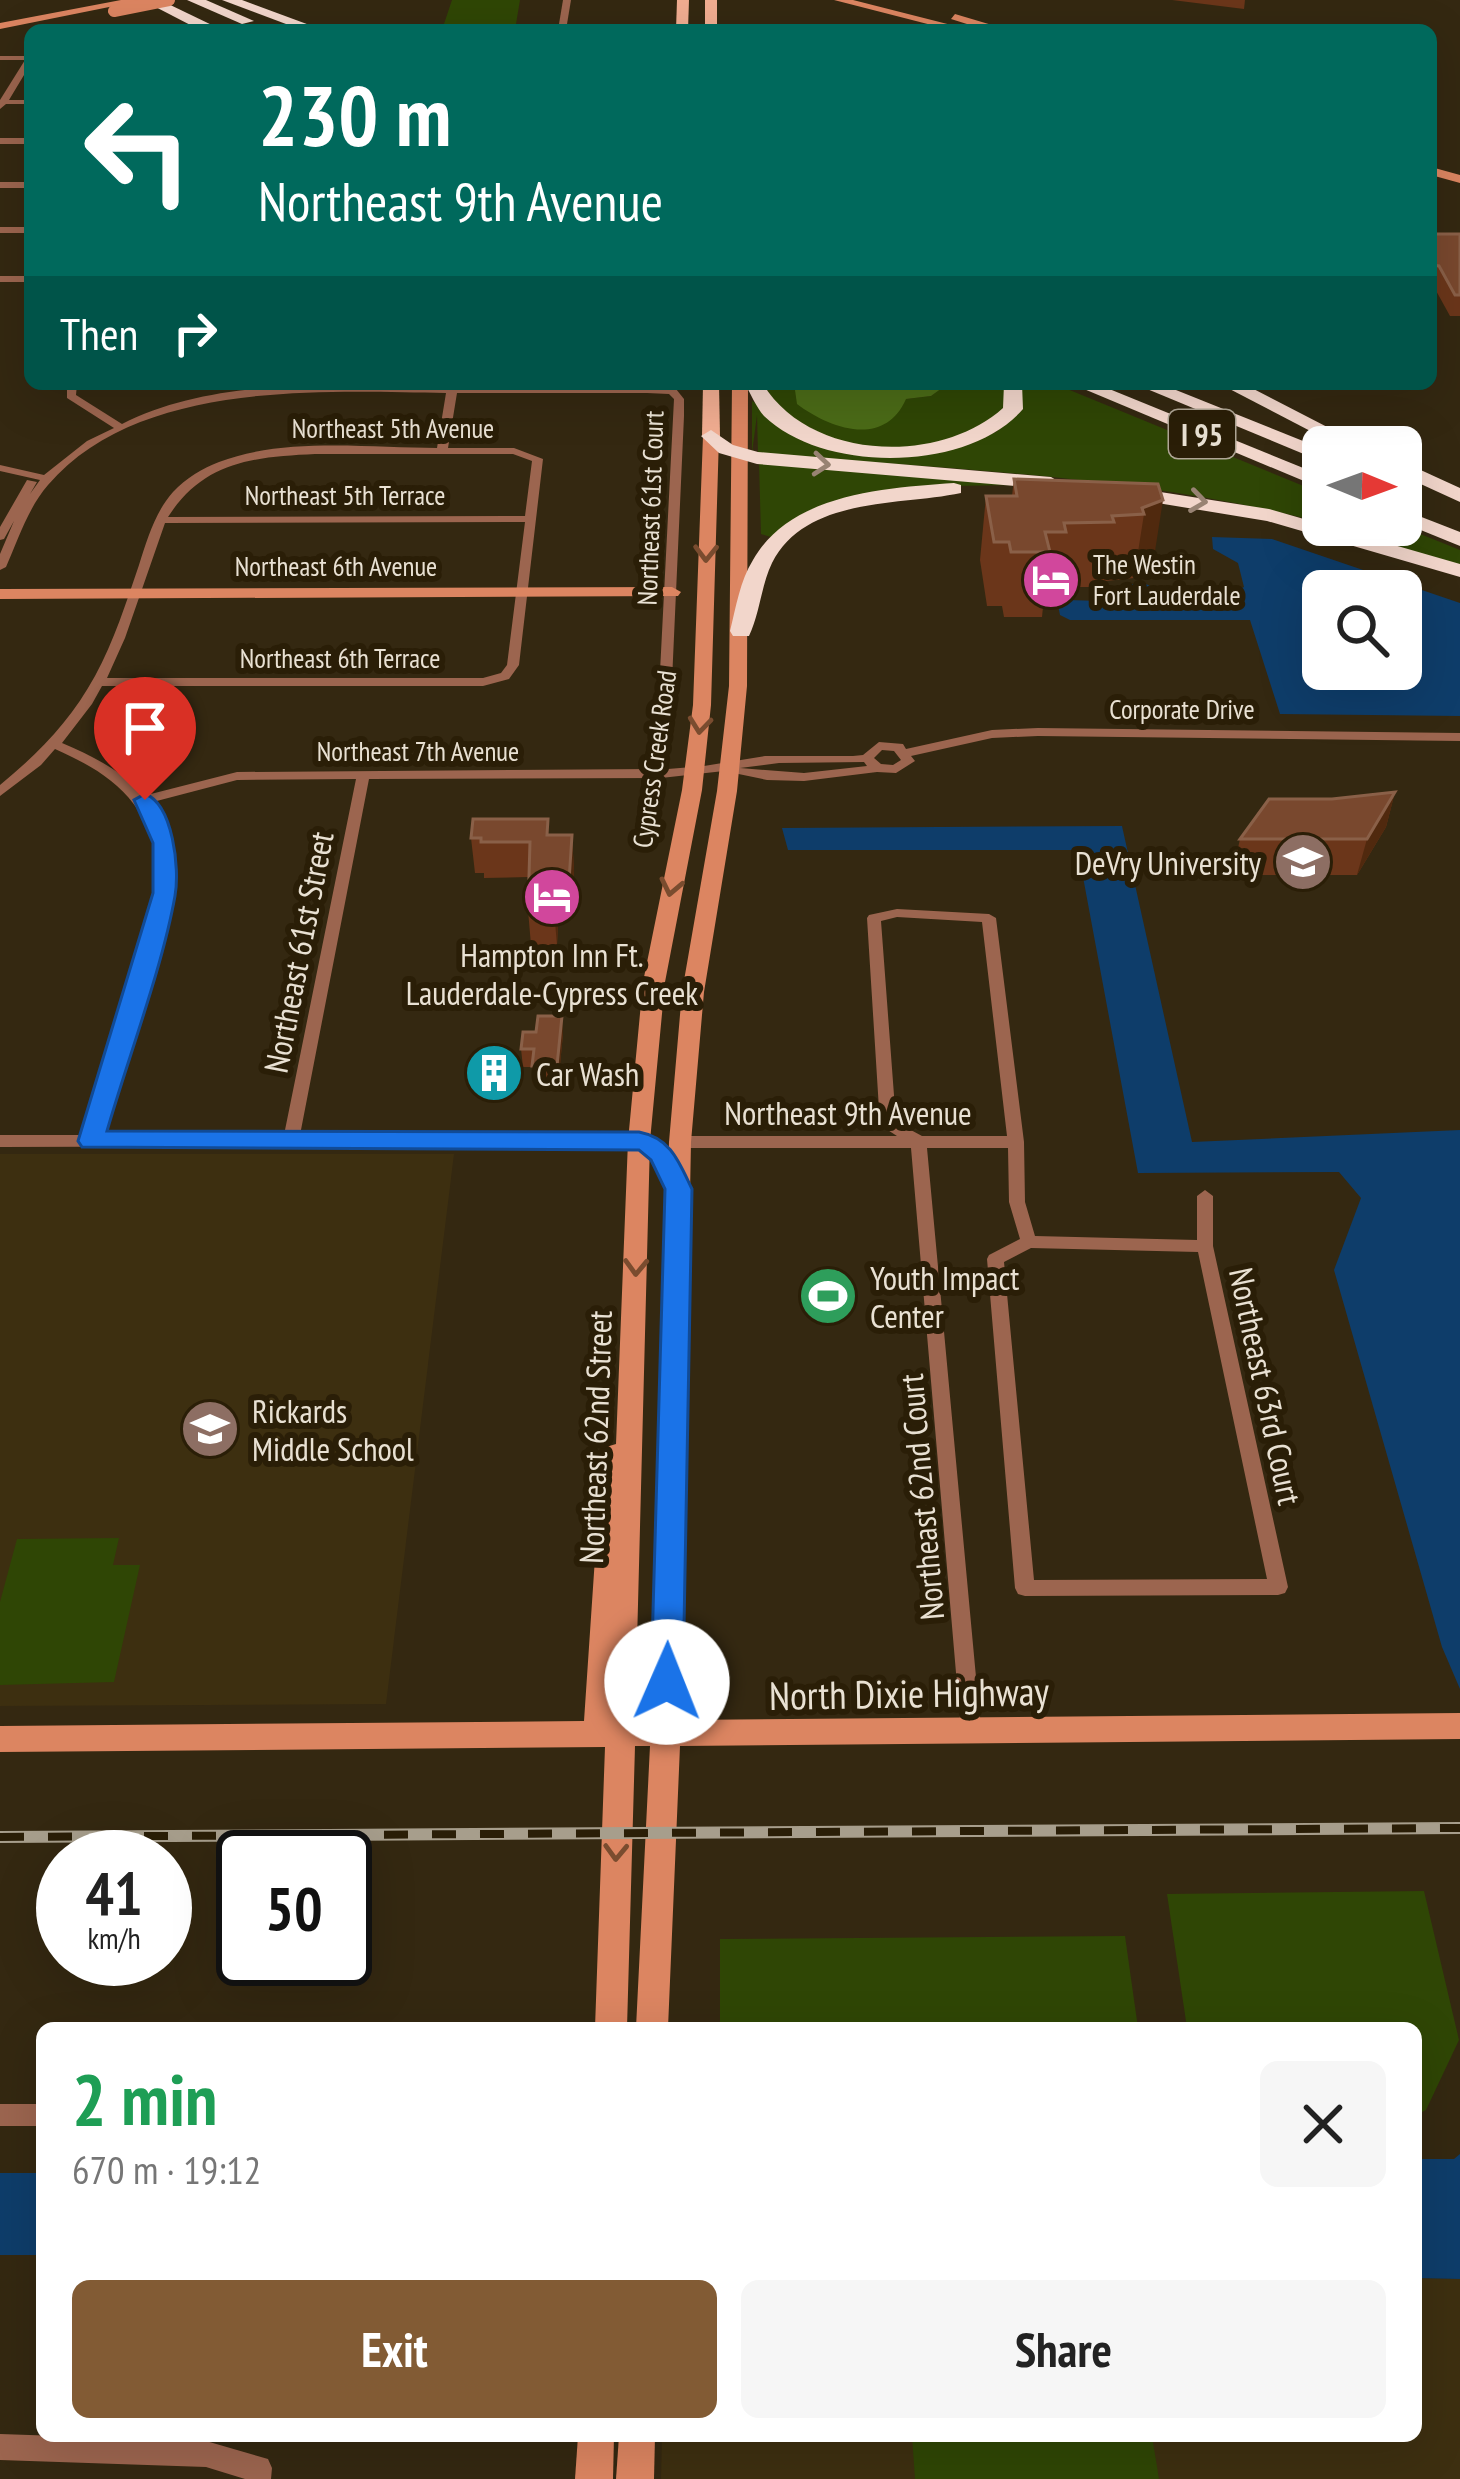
<!DOCTYPE html>
<meta charset="utf-8">
<style>
body{margin:0;font-family:"PT Sans Narrow",sans-serif;background:#f6f6f6;color:#222;height:100vh;display:flex;flex-direction:column;font-size:45px;white-space:nowrap}
*{box-sizing:border-box;margin:0}
p{font-size:39px;color:#767676}
.icon{flex:none;width:66px;height:66px;fill:none;stroke:currentColor;stroke-width:2;stroke-linecap:round;stroke-linejoin:round}
.map{position:relative;flex:1;overflow:hidden}
.side{position:absolute;left:36px;top:2022px;width:1386px;height:420px;display:flex;flex-direction:column;background:#fff;border-radius:18px;box-shadow:0 12px 48px #0002}
.side>*{flex:none}
.hud{position:absolute;left:24px;top:24px;width:1413px;height:366px;border-radius:18px;box-shadow:0 12px 48px #0002;background:#00695c;color:#fff;overflow:hidden}
.needle{width:78px;rotate:91deg}
.tools{position:absolute;left:1302px;top:426px;display:grid;gap:24px}
.tools a{display:grid;place-items:center;width:120px;height:120px;border-radius:18px;background:#fff;box-shadow:0 12px 48px #0002;font-size:60px}
.speed{position:absolute;left:36px;top:1830px;display:flex;gap:24px;font-size:60px;font-weight:700;text-align:center}
.speed>*{display:grid;place-content:center;width:156px;height:156px;border-radius:50%;background:#fff;box-shadow:0 12px 48px #0002;line-height:1}
.speed small{font-size:30px;font-weight:400}
.speed .limit{border:6px solid #111;border-radius:18px;background:#fff;color:#111}
.pin{position:absolute;display:grid;place-items:center;width:102px;height:102px;color:#fff;margin:-123px -51px;border-radius:50% 50% 50% 0;rotate:-45deg;box-shadow:0 0 12px #0007}
.pin .icon{rotate:45deg}
.me{position:absolute;width:132px;margin:-66px;rotate:1deg;stroke-linejoin:round;filter:drop-shadow(0 0 9px #0008)}
.turn{display:flex;align-items:center;gap:42px;height:252px;padding:0 36px;font-size:54px}
.turn .icon{width:156px;height:156px;stroke-width:2.5}
.turn b{display:block;font-size:84px;line-height:102px}
.then{display:flex;align-items:center;height:114px;padding:0 36px;background:#0003;gap:24px;font-size:45px}
.round{display:grid;place-items:center;flex:none;width:126px;height:126px;border-radius:18px;background:#f6f6f6}
.summary{display:flex;align-items:center;justify-content:space-between;height:204px;padding:0 36px}
h1{font-size:72px;font-weight:700;line-height:90px;color:#1e9e55}
.button{display:flex;gap:24px;margin-top:auto;padding:24px 36px}
.button a{flex:1;height:138px;border-radius:18px;background:#825b34;color:#fff;font-size:48px;font-weight:700;line-height:138px;text-align:center}
.button a+a{background:#f6f6f6;color:#222}
.map>svg:first-child{display:block}
.built{fill:#3d2f10}
.green{fill:#2f4605}
.forest{fill:#4b6b17}
.water{fill:#0e3d6a;fill-rule:evenodd}
.lines{fill:none;stroke-linecap:round;stroke-linejoin:round}
.street{fill:#9c654f;fill-rule:evenodd}
.secondary{fill:#dc8561;fill-rule:evenodd}
.primary{fill:#f1ad91;fill-rule:evenodd}
.highway{fill:#f2d6cb;fill-rule:evenodd}
.rail-casing{stroke:#a79e8c;stroke-width:12}
.rail{stroke:#2a1e07;stroke-width:8;stroke-dasharray:24;stroke-linecap:butt}
.secondary-bridge{stroke:#dc8561;stroke-width:12}
.wall{fill:#6b361a}
.shaded-wall{fill:#50290e}
.building{fill:#79482e;stroke:#8a6048;stroke-width:3}
.oneway{stroke:#988373}
.oneway2{stroke:#7a4c2f}
.route{fill:#1a73e8;stroke:#114b97;stroke-width:3}
.labels{text-anchor:middle;dominant-baseline:central;stroke-width:12;stroke-linejoin:round;paint-order:stroke}
.far-street-label{font-size:27px;fill:#e9e1d3;stroke:#2a1e07}
.far-poi-label{font-size:27px;fill:#e9e1d3;stroke:#2a1e07;text-anchor:start}
.shield{fill:#2a1e07;stroke:#b0a696;stroke-width:3}
.shield-label{font-size:30px;font-weight:bold;fill:#e9e1d3}
.poi-label{font-size:33px;fill:#e9e1d3;stroke:#2a1e07;text-anchor:start}
.street-label{font-size:33px;fill:#e9e1d3;stroke:#2a1e07}
.near-street-label{font-size:39px;fill:#e9e1d3;stroke:#2a1e07}
</style>
<div class="map">
<svg width="1460" height="2479" viewBox="0 0 1460 2479">
<rect width="100%" height="100%" fill="#342811"/>
<!-- built -->
<g class="built">
<path d="M0,1154H454L386,1704L0,1706Z"/>
<path d="M1416,2278L1460,2279V2479H661L662,2436H1416Z"/>
</g>
<!-- green -->
<g class="green">
<path d="M452,0H520L515,30H442Z"/>
<path d="M763,384L906,399L931,396L946,384H1002L1009,403C999,413 987,429 974,434C921,454 840,455 791,422C780,414 771,395 763,384Z"/>
<path d="M1018,384H1055L1323,494V523C1139,475 947,469 758,454L757,415L752,453V401L854,451L961,446L996,432L1018,412Z"/>
<path d="M759,463L1020,485L951,486L879,494L774,538L761,534Z"/>
<path d="M1329,525H1398L1460,550V566Z"/>
<path d="M119,1538L113,1565H140L114,1682L0,1685V1602L17,1539Z"/>
<path d="M1424,1891L1459,2040L1426,2110L1416,2115V2028H1187L1167,1894Z"/>
<path d="M1125,1936L1138,2028H720V1939Z"/>
<path d="M912,2436H1152L1159,2479H915Z"/>
</g>
<!-- forest -->
<path class="forest" d="M784,384H946V385L931,396L906,399C884,449 829,428 797,404L795,390Z"/>
<!-- water -->
<g class="water">
<path d="M1212,537L1272,539L1460,603V716L1280,714L1250,620H1070L1060,615L1058,605L1067,600L1101,601L1123,584H1146L1174,598L1218,599L1244,587L1238,563L1213,549ZM1401,591V669H1323V591Z"/>
<path d="M1122,826L1192,1142L1460,1130V1689L1442,1647L1334,1270L1361,1198L1339,1172L1138,1173L1078,850H788L782,828Z"/>
<path d="M1460,2154V2279L1416,2278V2159H1454Z"/>
<rect x="0" y="2173" width="42" height="82"/>
</g>
<g class="lines">
<!-- street -->
<g class="street">
<path d="M563,0H571L566,30H558Z"/>
<path d="M0,56H30V65L9,100H30V104H6L0,109V100L25,60H0Z"/>
<rect x="0" y="138" width="30" height="6"/>
<rect x="0" y="182" width="30" height="6"/>
<rect x="0" y="227" width="30" height="6"/>
<rect x="0" y="276" width="30" height="6"/>
<path d="M67,384H77L76,395L122,424C216,376 344,385 447,387L448,384H458V387L622,386L676,389L684,399V416L668,769L704,766L765,756H853L863,755L879,742L903,744L906,749L992,730L1038,728L1460,733V741L1038,736L992,738L911,756L915,761L896,773L877,772L804,781L767,780L724,771L661,778L369,779L300,1135H639L645,1137L647,1141L645,1145L0,1147V1135H84L160,870C148,803 116,776 55,749L41,765L0,796V785C39,753 71,720 95,676C114,641 126,603 139,565C147,540 155,512 173,492C186,478 203,468 219,462C283,437 370,448 437,448L446,393C320,391 138,380 48,485C28,508 18,540 6,567L0,570V554L14,521L4,539L0,540V527L27,480L37,482L30,494L40,480L0,471V465L44,475L87,441L114,428L67,398ZM457,393H647L669,394L674,399L655,769L237,772L143,796C122,770 92,756 62,743L92,704L102,686H483L509,679L519,665L543,459L514,448H448ZM315,454H513L532,461L525,516L168,517C204,461 254,457 315,454ZM525,522L507,665L501,673L483,678H107L125,638L165,523ZM882,750L894,751L901,760L893,765L881,764L874,758ZM864,762L867,766L804,773L740,768L779,763ZM356,779L284,1135H100L174,870L162,825L149,803L237,780Z"/>
<path d="M897,909L989,914L996,918L1024,1142L1025,1202L1035,1236L1197,1240V1196L1205,1190L1213,1196V1246L1288,1587L1285,1593L1278,1595L1025,1596L1018,1594L1015,1588L987,1259L989,1255L1020,1239L1009,1202L1008,1148H927L981,1731L978,1737L971,1740L964,1737L961,1731L911,1148H680L672,1142L680,1136H897L880,1125L867,918L869,915ZM897,917L982,922L1007,1136H922L896,1122L881,921ZM1031,1248L1198,1252L1267,1579L1034,1580L1004,1262Z"/>
<rect x="0" y="2104" width="42" height="22"/>
<path d="M0,2434L206,2441L268,2459L272,2468L271,2479H245L206,2467L0,2460Z"/>
</g>
<!-- secondary -->
<g class="secondary">
<path d="M121,0H144L0,29V23Z"/>
<path d="M834,0H853L971,30H951Z"/>
<path d="M955,14L1002,28L1004,30H986L951,19Z"/>
<path d="M1431,167L1460,175V183L1431,175Z"/>
<path d="M732,384H748L747,686L737,791L704,992L691,1142L680,1720L1460,1713V1739L680,1746L668,2028H636L650,1746H635L627,2028H595L605,1747L0,1752V1726L584,1721L602,1454L606,1447L616,1444L628,1141L643,982L682,790L693,705L703,436L711,431L719,436L711,705L702,790L665,982L650,1141L635,1720H651L669,1142L682,992L717,791L729,686Z"/>
<path d="M672,587L681,592L678,596L0,599V589Z"/>
<path d="M578,2436H614L613,2479H575Z"/>
<path d="M619,2436H655L654,2479H616Z"/>
</g>
<!-- primary -->
<g class="primary">
<path d="M677,0H689L688,30H676Z"/>
<rect x="705" y="0" width="12" height="30"/>
<path d="M703,384H719L720,436L711,441L702,436Z"/>
</g>
<!-- highway -->
<g class="highway">
<path d="M160,0L216,27L218,30H200L144,1Z"/>
<path d="M187,0H206L254,21L242,24Z"/>
<path d="M222,0H242L323,30H302Z"/>
<path d="M745,384H763C810,461 940,465 1003,408L1004,384H1022L1023,409C969,472 824,474 764,416C756,407 751,394 745,384Z"/>
<path d="M1072,384H1097L1323,476V489Z"/>
<path d="M1135,384H1161L1323,449V462Z"/>
<path d="M1220,384H1244L1366,447H1341Z"/>
<path d="M711,430L733,445L758,452L1051,477L1061,483L1051,489L757,464L719,453L701,436Z"/>
<path d="M1401,461L1460,488V502L1401,475Z"/>
<path d="M954,483L961,485V493C900,506 806,496 772,563C761,586 760,613 749,636H733L730,631C736,607 740,581 753,560C791,493 886,488 954,483Z"/>
<path d="M1122,486L1269,509L1460,564V577L1267,521L1115,496L1112,492Z"/>
<path d="M1401,509L1460,532V546L1401,522Z"/>
</g>
<!-- rail casing -->
<g class="rail-casing">
<path id="rail" d="M0,1837L1460,1828"/>
</g>
<!-- rail -->
<use href="#rail" class="rail"/>
<!-- secondary-bridge -->
<path class="secondary-bridge" d="M114,11L169,0"/>
</g>
<!-- wall -->
<g class="wall">
<path d="M1172,0H1245L1244,9Z"/>
<path d="M1431,234H1460V316H1450L1434,287H1431Z"/>
<path d="M1014,479L1158,484L1153,564L1135,571L1134,578L1106,581L1105,587H1059L1058,597H1044L1042,617H1004L1002,606H987L980,560L986,496H1012Z"/>
<path d="M1395,792L1386,827L1357,875H1232L1240,839L1332,799Z"/>
<path d="M572,835L574,871L571,917L558,923L557,945H531L528,910L529,877L484,878V873H475L471,838Z"/>
<path d="M563,1034L558,1085L533,1084L532,1067H523L521,1049Z"/>
<path d="M502,1064L500,1083H485L484,1077Z"/>
</g>
<!-- shaded-wall -->
<g class="shaded-wall">
<path d="M1163,500L1153,564L1135,571L1144,514L1142,508Z"/>
<path d="M1395,792L1386,827L1357,875L1367,839Z"/>
<path d="M572,835L574,871L571,917L558,923L557,945L554,910L555,887Z"/>
<path d="M562,1016L563,1034L558,1085L557,1066Z"/>
</g>
<!-- building -->
<g class="building">
<path d="M1431,234H1460V295H1455L1439,266L1431,265Z"/>
<path d="M1014,479L1158,484L1163,500L1142,508L1144,514L1112,516L1114,522L1064,523L1066,532H1045L1050,552H1011L1009,542H994L986,496H1017Z"/>
<path d="M1395,792L1367,839H1240L1269,799H1332Z"/>
<path d="M473,819H548L547,835H572L569,881L555,887L554,910H528L530,842H481V838H471Z"/>
<path d="M538,1016H562L557,1066H532L534,1049H521L523,1032H536Z"/>
<path d="M487,1058H502L499,1077H484Z"/>
</g>
<!-- one-way arrows -->
<defs><path id="oneway-chevron" d="M-2-3.5L2.5 0L-2 3.5" fill="none" stroke-width="1.6" stroke-linecap="round" stroke-linejoin="round" transform="scale(3)"/></defs>
<g class="oneway">
<use href="#oneway-chevron" transform="translate(821 464) rotate(5)"/>
<use href="#oneway-chevron" transform="translate(1198 501) rotate(8)"/>
</g>
<g class="oneway2">
<use href="#oneway-chevron" transform="translate(706 553) rotate(91)"/>
<use href="#oneway-chevron" transform="translate(700 725) rotate(96)"/>
<use href="#oneway-chevron" transform="translate(671 887) rotate(102)"/>
<use href="#oneway-chevron" transform="translate(636 1267) rotate(92)"/>
<use href="#oneway-chevron" transform="translate(616 1852) rotate(92)"/>
</g>
<!-- route -->
<path class="route" d="M145,794C173,804 180,869 175,896C162,969 128,1058 107,1131L639,1132C671,1138 679,1162 692,1189L683,1682L679,1692L667,1697L656,1692L651,1682L665,1189L651,1160L639,1150L82,1147L78,1141L153,893V843L134,800Z"/>
<!-- icons -->
<defs>
<g id="hotel-disc" transform="scale(3)"><circle r="9.5" fill="#d1479c" stroke="#2a1e07"/><path d="M-6-4.5h1.5V1H6V5H4.5V3h-9V5H-6ZM-4 0a1.8 1.8 0 1 1 3.6 0ZM.5 0V-2.5h3Q6-2.5 6 0Z" fill="#fff"/></g>
<g id="university-disc" transform="scale(3)"><circle r="9.5" fill="#8d6e63" stroke="#2a1e07"/><path d="M0-5L7-2L0 1L-7-2ZM-4 1L0 2.5L4 1V4Q0 6-4 4Z" fill="#fff"/></g>
<g id="building-disc" transform="scale(3)"><circle r="9.5" fill="#0f9aa8" stroke="#2a1e07"/><path d="M-4-6H4V6H1V3H-1V6H-4ZM-2.5-4.3h1.7v1.8h-1.7ZM.8-4.3h1.7v1.8H.8ZM-2.5-1h1.7V.8h-1.7ZM.8-1h1.7V.8H.8Z" fill="#fff"/></g>
<g id="stadium-disc" transform="scale(3)"><circle r="9.5" fill="#2e9e5b" stroke="#2a1e07"/><path d="M0-5a6.5 5 0 1 0 0 10a6.5 5 0 1 0 0-10ZM-3.5-1.8h7v3.6h-7Z" fill="#fff"/></g>
<g id="school-disc" transform="scale(3)"><circle r="9.5" fill="#8d6e63" stroke="#2a1e07"/><path d="M0-5L7-2L0 1L-7-2ZM-4 1L0 2.5L4 1V4Q0 6-4 4Z" fill="#fff"/></g>
</defs>
<g fill-rule="evenodd">
<use href="#hotel-disc" x="1051" y="580"/>
<use href="#university-disc" x="1303" y="862"/>
<use href="#hotel-disc" x="552" y="897"/>
<use href="#building-disc" x="494" y="1073"/>
<use href="#stadium-disc" x="828" y="1296"/>
<use href="#school-disc" x="210" y="1429"/>
</g>
<g class="labels">
<!-- far-street labels -->
<g class="far-street-label">
<text x="393" y="428">Northeast 5th Avenue</text>
<text x="345" y="495">Northeast 5th Terrace</text>
<text transform="translate(650 508) rotate(-88)">Northeast 61st Court</text>
<text x="336" y="566">Northeast 6th Avenue</text>
<text x="340" y="658">Northeast 6th Terrace</text>
<text x="1182" y="709">Corporate Drive</text>
<text x="418" y="751">Northeast 7th Avenue</text>
<text transform="translate(654 759) rotate(-82)">Cypress Creek Road</text>
</g>
<!-- far-poi labels -->
<g class="far-poi-label">
<text x="1093" y="564">The Westin<tspan x="1093" dy="31">Fort Lauderdale</tspan></text>
</g>
<!-- shield labels -->
<rect class="shield" x="1169" y="410" width="66" height="48" rx="9"/>
<g class="shield-label">
<text x="1202" y="434">I 95</text>
</g>
<!-- poi labels -->
<g class="poi-label">
<text x="1261" y="862" text-anchor="end">DeVry University</text>
<text x="552" y="954" text-anchor="middle">Hampton Inn Ft.<tspan x="552" dy="38">Lauderdale-Cypress Creek</tspan></text>
<text x="536" y="1073">Car Wash</text>
<text x="870" y="1277">Youth Impact<tspan x="870" dy="38">Center</tspan></text>
<text x="252" y="1410">Rickards<tspan x="252" dy="38">Middle School</tspan></text>
</g>
<!-- street labels -->
<g class="street-label">
<text transform="translate(298 952) rotate(-79)">Northeast 61st Street</text>
<text x="848" y="1112">Northeast 9th Avenue</text>
<text transform="translate(1266 1386) rotate(78)">Northeast 63rd Court</text>
<text transform="translate(595 1437) rotate(-88)">Northeast 62nd Street</text>
<text transform="translate(921 1497) rotate(-95)">Northeast 62nd Court</text>
</g>
<!-- near-street labels -->
<g class="near-street-label">
<text transform="translate(909 1693) rotate(-1)">North Dixie Highway</text>
</g>
</g>
</svg>
<div class="tools">
<a><svg class="needle" viewBox="-14 -14 28 28"><path d="M0-13l5 13h-10z" fill="#e53935"/><path d="M0 13l5-13h-10z" fill="#767676"/></svg></a>
<a><svg class="icon" aria-label="search" viewBox="0 0 24 24"><circle cx="10" cy="10" r="6"/><path d="M15 15l6 6"/></svg></a>
</div>
<div class="speed"><div>41<small>km/h</small></div><div class="limit">50</div></div>
<div class="pin" style="left:145px;top:800px;background:#d93025"><svg class="icon" aria-label="arrive" viewBox="0 0 24 24"><path d="M6 21V4h12l-3 4 3 4H6"/></svg></div>
<svg class="me" style="left:667px;top:1682px" viewBox="-20 -20 40 40"><circle r="19" fill="#fff"/><path d="M0-13L10 11 0 6-10 11z" fill="#1a73e8"/></svg>
<div class="hud">
<div class="turn"><svg class="icon" aria-label="left" viewBox="0 0 24 24"><path d="M17 20v-9H6M10 6l-5 5 5 5"/></svg><div><b>230 m</b>Northeast 9th Avenue</div></div>
<div class="then">Then<svg class="icon" aria-label="right" viewBox="0 0 24 24"><path d="M7 20v-9h11M14 6l5 5-5 5"/></svg></div>
</div>
<section class="side">
<div class="summary"><div><h1>2 min</h1><p>670 m · 19:12</p></div><a class="round"><svg class="icon" aria-label="close" viewBox="0 0 24 24"><path d="M6 6l12 12M18 6L6 18"/></svg></a></div>
<div class="button"><a>Exit</a><a>Share</a></div>
</section>
</div>
